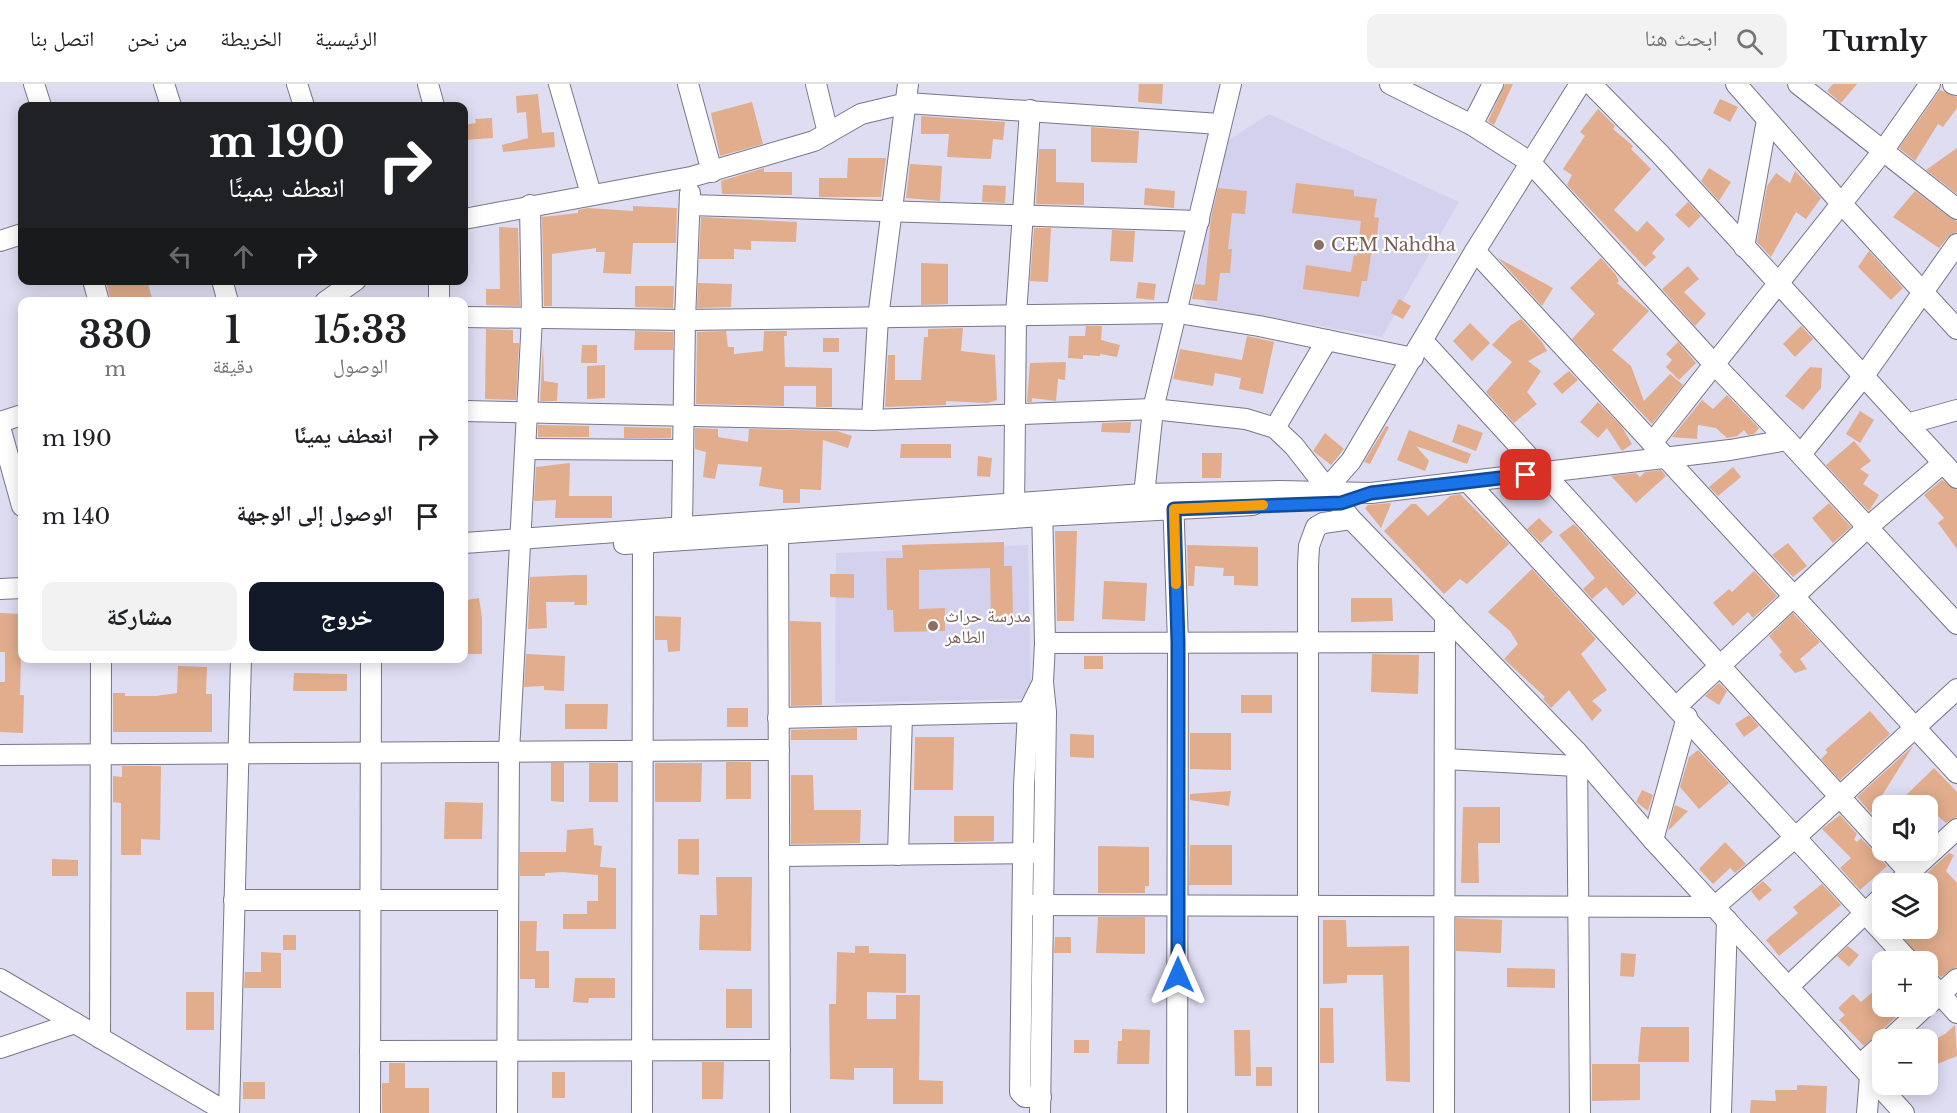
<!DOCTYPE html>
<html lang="ar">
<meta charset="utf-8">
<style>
body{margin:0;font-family:"Libre Baskerville","Noto Naskh Arabic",serif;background:#f2f2f2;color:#202124;direction:rtl;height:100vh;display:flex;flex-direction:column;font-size:22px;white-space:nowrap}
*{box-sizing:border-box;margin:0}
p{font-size:20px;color:#757577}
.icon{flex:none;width:33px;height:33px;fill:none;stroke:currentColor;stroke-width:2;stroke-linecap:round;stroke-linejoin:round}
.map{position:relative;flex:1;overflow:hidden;direction:ltr}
.details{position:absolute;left:18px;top:213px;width:450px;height:366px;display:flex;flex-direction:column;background:#fff;border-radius:12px;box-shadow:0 3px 15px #0003;direction:rtl}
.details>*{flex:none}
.banner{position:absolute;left:18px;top:18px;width:450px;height:183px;border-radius:12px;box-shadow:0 3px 15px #0003;direction:rtl;background:#202124;color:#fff;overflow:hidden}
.fabs{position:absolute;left:1872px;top:711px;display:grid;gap:12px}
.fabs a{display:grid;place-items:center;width:66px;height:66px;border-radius:12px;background:#fff;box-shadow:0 3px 15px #0003;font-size:30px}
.pin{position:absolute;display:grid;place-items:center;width:51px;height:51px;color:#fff;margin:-26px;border-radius:12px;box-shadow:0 3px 9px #0006}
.me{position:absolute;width:66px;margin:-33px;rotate:0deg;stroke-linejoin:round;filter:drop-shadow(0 0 4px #0008)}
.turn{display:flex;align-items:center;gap:21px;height:126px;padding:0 24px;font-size:27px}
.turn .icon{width:78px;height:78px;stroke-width:2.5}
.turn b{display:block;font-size:42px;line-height:51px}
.lanes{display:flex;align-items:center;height:57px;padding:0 24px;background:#0003;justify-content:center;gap:30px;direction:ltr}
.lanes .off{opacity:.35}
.eta{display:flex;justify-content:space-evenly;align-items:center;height:102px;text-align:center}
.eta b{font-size:36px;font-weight:700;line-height:42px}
.cta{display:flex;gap:12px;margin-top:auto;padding:12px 24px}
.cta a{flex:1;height:69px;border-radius:12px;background:#111827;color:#fff;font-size:24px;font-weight:700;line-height:69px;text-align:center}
.cta a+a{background:#f2f2f2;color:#202124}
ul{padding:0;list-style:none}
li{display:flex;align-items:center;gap:18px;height:78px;padding:0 24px}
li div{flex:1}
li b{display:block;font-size:22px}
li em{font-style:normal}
header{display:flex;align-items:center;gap:36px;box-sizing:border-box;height:84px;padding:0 30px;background:#fff;border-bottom:2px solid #e0e0e0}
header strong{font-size:28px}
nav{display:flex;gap:33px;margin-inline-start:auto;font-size:21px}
.search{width:420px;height:54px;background:#f2f2f2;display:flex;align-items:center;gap:15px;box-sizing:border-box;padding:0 21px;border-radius:12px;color:#757577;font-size:22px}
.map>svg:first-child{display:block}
.built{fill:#d4d1ee}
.building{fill:#e1ad8c}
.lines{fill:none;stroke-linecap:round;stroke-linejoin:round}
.minor-casing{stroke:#787689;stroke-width:22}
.minor{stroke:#fff;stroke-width:20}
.route-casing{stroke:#114b97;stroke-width:15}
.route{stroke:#1a73e8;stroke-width:10}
.slow{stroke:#f59e0b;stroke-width:10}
.education-dot{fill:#8d6e63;stroke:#fff;stroke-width:2}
.labels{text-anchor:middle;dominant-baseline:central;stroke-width:4.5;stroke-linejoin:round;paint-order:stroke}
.education-label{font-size:18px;fill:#785e54;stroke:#fff;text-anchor:start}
</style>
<header>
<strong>Turnly</strong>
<div class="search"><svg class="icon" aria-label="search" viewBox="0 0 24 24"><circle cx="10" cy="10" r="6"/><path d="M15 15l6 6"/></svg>ابحث هنا</div>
<nav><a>الرئيسية</a><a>الخريطة</a><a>من نحن</a><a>اتصل بنا</a></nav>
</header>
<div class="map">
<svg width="1957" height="1029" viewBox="0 0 1957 1029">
<rect width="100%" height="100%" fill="#dfddf2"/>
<!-- built -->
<g class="built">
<path d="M1269,30L1459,118L1382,253L1208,222L1195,205L1223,60Z"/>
<path d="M1028,461L1031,615L835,619L836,469Z"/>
</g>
<!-- building -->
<g class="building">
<path d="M1139,0H1163L1162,20L1138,18Z"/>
<path d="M1505,0H1513L1494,41L1488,37Z"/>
<path d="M1833,0H1857L1841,19L1827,7Z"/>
<path d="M1940,6L1957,13V24L1943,43L1938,40L1915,77L1899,64Z"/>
<path d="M538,10L542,49L554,48L555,63L503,68L502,61L528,54L526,28L517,29L516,12Z"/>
<path d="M1720,15L1738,23L1730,38L1713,29Z"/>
<path d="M752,18L763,60L720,72L711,29Z"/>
<path d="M1598,25L1615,42L1613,45L1633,62L1631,65L1651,85L1614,126L1637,148L1647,137L1665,155L1652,169L1656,173L1645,183L1567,101L1572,91L1563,85L1585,52L1580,48Z"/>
<path d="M921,32L1005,38L1003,56L993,55L991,75L947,73L949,50H921Z"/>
<path d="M492,34L493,54L464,56V41L476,39L475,35Z"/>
<path d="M1091,43L1139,47L1137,79L1091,78Z"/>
<path d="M1957,64V110L1926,86Z"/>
<path d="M1039,65H1056V98L1084,99V121L1036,120Z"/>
<path d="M848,74H886L881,113H819V94H847Z"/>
<path d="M910,80L942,82L940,117L906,114Z"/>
<path d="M764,84V88H792V111L722,110L721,97Z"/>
<path d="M1709,84L1731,98L1719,117L1701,97Z"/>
<path d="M1795,87L1821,114L1806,135L1796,128L1771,173L1757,158L1767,102L1776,89L1790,99Z"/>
<path d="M1296,99L1354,106V112L1377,115L1374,133L1379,134L1376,159L1373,158L1367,197H1362L1359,213L1303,205L1306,181L1351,188L1354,171L1357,172L1361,137L1292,129Z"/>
<path d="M983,101L1006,102L1005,119L982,118Z"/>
<path d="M1145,104L1175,107L1174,124L1144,121Z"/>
<path d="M1218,104L1247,107L1245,130L1232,129L1228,165H1232L1230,189H1220L1217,217L1192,215L1195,200L1205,201L1211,134Z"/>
<path d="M1915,107L1950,134L1957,137V148L1948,153L1939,164L1893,133Z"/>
<path d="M1688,118L1701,132L1689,144L1675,131Z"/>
<path d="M633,122L677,124L676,159H633L631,190L603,189L605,168H596V164L552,170V222H544L542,133L578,129V126L588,124L633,127Z"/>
<path d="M701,133L797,138L796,158L751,157V166L734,165V175H699Z"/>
<path d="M499,143L518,144L520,222L486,221V205H500Z"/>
<path d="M1034,144H1051L1048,198L1030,197Z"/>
<path d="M1112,146L1135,147L1133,178L1110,177Z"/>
<path d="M1869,167L1903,204L1891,216L1858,183Z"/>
<path d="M1498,174L1553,204L1542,222Z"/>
<path d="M1601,174L1616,191L1619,197L1617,199L1649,227L1612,266L1631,282L1644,317L1670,290L1683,301L1652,340L1572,255L1595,230L1570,204Z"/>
<path d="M921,179L948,180V220L921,221Z"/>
<path d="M1688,182L1699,195L1684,208L1706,230L1695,242L1662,205Z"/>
<path d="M122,196H147L152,214L137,218H111L107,201Z"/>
<path d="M1138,198L1156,200L1154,216L1136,214Z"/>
<path d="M698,199L732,200L731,223L697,224Z"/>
<path d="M635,202H674L673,224L635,223Z"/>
<path d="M1399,215L1411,222L1403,235L1391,229Z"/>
<path d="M1521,235L1542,258L1547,267L1528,277L1541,287L1527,308L1537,320L1514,339L1486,308L1512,278L1492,261L1511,241Z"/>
<path d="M1470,239L1490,259L1472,277L1453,257Z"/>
<path d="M1086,242H1102L1101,256L1120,261L1117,273L1100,270V272L1083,271V275L1068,274L1069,252H1085Z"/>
<path d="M1801,242L1813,255L1795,273L1783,260Z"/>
<path d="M963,244L961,267L995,271L997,316L988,319L946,317V321L885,323L888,271H895V296H921L924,253H928V245Z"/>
<path d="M486,245L513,246V259H519L516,316L485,315Z"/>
<path d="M635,247L673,248V266H634Z"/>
<path d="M726,247L728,263H734V270L763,267L764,247H787V252H784L785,283L832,284V323H816V302H784V322L696,320L697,248Z"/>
<path d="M1247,252L1274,258L1263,310L1239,305L1241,294L1215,289L1213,302L1173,295L1180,265L1242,276Z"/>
<rect x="823" y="254" width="16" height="14"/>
<path d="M1678,258L1696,279L1679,296L1666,283L1672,276L1666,270Z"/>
<path d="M543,260L544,297L558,299L557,317H540Z"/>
<path d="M582,261H597V279H581Z"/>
<path d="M1066,278L1065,296L1058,295L1056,317L1032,314V318H1027L1030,279Z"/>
<path d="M605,281V314L587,315V282Z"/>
<path d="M1810,283L1822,284L1821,304L1803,326L1785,312Z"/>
<path d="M1569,287L1578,296L1562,310L1553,300Z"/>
<path d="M1727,311L1759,344L1754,350L1748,351L1744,346L1737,352L1727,354L1716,344L1698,341L1697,355L1672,353L1702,316L1713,325Z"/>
<path d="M1598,318L1622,343L1632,360L1622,367L1607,344L1598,354L1580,338Z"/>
<path d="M1860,327L1874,336L1860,359L1846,350Z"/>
<path d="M1131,338L1130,349L1101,348L1102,339Z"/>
<path d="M1458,340L1483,349L1476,367L1452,358Z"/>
<path d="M538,341L589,342V353H538Z"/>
<path d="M1386,342L1389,343L1370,380L1364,378Z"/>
<path d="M624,343L671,344V354H624Z"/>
<path d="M695,344L718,345V353L748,358L749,345L837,347L852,352L848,364L823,356L821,406L800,405V419H783V406L759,402L762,383L718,380L715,395L703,393L706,368L695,365Z"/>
<path d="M1409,346L1471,370L1467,380L1416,362L1429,377L1425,387L1397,376Z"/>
<path d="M1325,349L1344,365L1331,381L1313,367Z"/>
<path d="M1854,357L1871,377L1860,385L1869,391L1863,400L1879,411L1869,427L1826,381Z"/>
<path d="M901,360H951V374H900Z"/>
<path d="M1202,369H1222L1221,394H1202Z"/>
<path d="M978,372L992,374L990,393L977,392Z"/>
<path d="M570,379L569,412H612V434H555L556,416L534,417L536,383Z"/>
<path d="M1733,383L1741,393L1718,412L1709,403Z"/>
<path d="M1661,386L1666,392L1636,419L1611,392L1636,389L1640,393L1645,388Z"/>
<path d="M1942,396L1957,406V465L1938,439L1944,434L1924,411Z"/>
<path d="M1460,410L1509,460L1467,500L1460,495L1444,510L1384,447L1411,420H1416L1428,432L1450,412Z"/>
<path d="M1390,419L1391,420L1381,444L1365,424L1368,421Z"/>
<path d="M1829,419L1851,443L1833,459L1812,434Z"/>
<path d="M1539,434L1553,448L1541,459L1527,445Z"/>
<path d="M1574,440L1637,509L1623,522L1606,503L1592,515L1583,505L1595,494L1559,451Z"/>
<path d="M1055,447H1077L1074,537H1057Z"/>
<path d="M1004,458V482H1012L1013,534L991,535L990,484L919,486V525L945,524V547L894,548L893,526H887L886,474H903L902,461Z"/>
<path d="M1788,459L1807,482L1793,493L1772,471Z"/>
<path d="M1187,461L1258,463V502L1234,501V492H1223L1224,484L1195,482L1194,502H1188Z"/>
<path d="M1532,485L1596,555L1581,570L1607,606L1592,617L1602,626L1592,637L1569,606L1551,624L1543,615L1545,613L1504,575L1518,560L1510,547L1488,528Z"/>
<path d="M1754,487L1777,512L1753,534L1748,528L1733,542L1713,519L1729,505L1732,508Z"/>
<path d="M830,490H854V514L830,513Z"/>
<path d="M575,491H587V521H574L575,518H546L547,544L528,545L530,493Z"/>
<path d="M1104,497L1147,499L1145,537L1102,535Z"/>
<path d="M479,514L482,534V570H464V534H468L466,516Z"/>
<path d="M1351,514H1392L1393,537L1351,538Z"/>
<path d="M0,529L22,530L20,611H24L23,649L0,648V598H5V568H0Z"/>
<path d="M1793,529L1820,558L1800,575L1807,585L1795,589L1779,571L1782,568L1769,552Z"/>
<path d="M655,532L681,533L680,567L668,568L667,556H655Z"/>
<path d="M790,537L821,538L822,621L791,622Z"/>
<path d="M526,570L565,572L564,607L544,606V602L524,603Z"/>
<path d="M1372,570L1419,571L1418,610L1371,608Z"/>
<rect x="1084" y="572" width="19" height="13"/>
<path d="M178,582L207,583L206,610H212V648H113V609H125V612H156L177,609Z"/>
<path d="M294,589L347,590V607H293Z"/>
<path d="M1719,599L1727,607L1719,621L1705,612Z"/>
<rect x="1241" y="611" width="31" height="18"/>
<path d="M565,620H608L607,645H565Z"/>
<rect x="727" y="624" width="21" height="19"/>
<path d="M1870,627L1890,650L1840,696L1821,675L1828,668L1825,666Z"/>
<path d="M1749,631L1759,642L1744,653L1735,640Z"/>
<path d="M857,644V656H791V646Z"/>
<path d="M1190,649H1231V686L1190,685Z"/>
<path d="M1070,650L1094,651V674L1070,673Z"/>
<path d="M915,653H954L953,706H914Z"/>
<path d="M1913,662L1871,729L1857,713Z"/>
<path d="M1698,666L1729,699L1699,725L1680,703L1689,673Z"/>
<rect x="726" y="678" width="25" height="37"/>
<path d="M551,679H564V718L551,717Z"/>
<rect x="589" y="679" width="29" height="39"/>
<path d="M655,679H702L701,718H655Z"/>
<path d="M122,682H161L160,756L141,755V771H121V719L113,718V692L122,693Z"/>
<path d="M1934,684L1957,708V733L1946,739L1938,732L1928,742V722H1895Z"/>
<path d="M791,691H813L814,726H861L860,759L791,760Z"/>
<path d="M1642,706L1653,711L1648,727L1636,718Z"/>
<path d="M1231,707L1229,722L1190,716V710Z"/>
<path d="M445,718L483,719L482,755H444Z"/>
<path d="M1675,721L1688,727L1668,747Z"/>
<path d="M1463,723H1500V759H1478L1479,799H1461Z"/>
<path d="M1840,731L1857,750L1854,755L1857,758L1861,754L1887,782L1860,806L1840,784L1851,774L1822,745Z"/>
<path d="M954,732H994V757L954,758Z"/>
<path d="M593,744L594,761L602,762L600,783L616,784V845H563V830H587V817H598V791L562,788L545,789V792H520V768H566L567,746Z"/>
<path d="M678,755H699V791L678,790Z"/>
<path d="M1725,758L1746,780L1735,789L1730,784L1713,800L1699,785Z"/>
<path d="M1190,761H1232V801H1189Z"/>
<path d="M1098,762L1149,763V802H1145V809H1098Z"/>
<path d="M1949,769L1954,771L1946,787L1957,799V883L1941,893L1930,885L1928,878H1923L1895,844H1928V800H1915Z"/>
<path d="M52,775L78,776V792H52Z"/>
<path d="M716,793H752L751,867L699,866L700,831H717Z"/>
<path d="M1763,797L1772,806L1759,817L1751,807Z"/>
<path d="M1822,800L1841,821L1779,872L1766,856L1798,829L1793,823Z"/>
<path d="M1098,833H1145V870L1096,869Z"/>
<path d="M1456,834L1502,836L1501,869L1456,867Z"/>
<path d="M1323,836H1346L1347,863L1409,862L1410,998L1386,997L1383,891H1347V899L1323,900Z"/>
<path d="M520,837H537L536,867H549V904H535V895H520Z"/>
<rect x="283" y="851" width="13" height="15"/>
<path d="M1055,853H1071V869H1054Z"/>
<path d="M855,862H869V869L906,870V909L867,908V935H896V911H920L919,996L943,997V1020H893V984H854V996L830,995L829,920H836L837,868L855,869Z"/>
<path d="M1848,862L1859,871L1849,883L1837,872Z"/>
<path d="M261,868L281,869V904H244L245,888H261Z"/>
<path d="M1621,869L1636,870L1634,893L1620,892Z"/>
<path d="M1507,884L1555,885V904L1507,903Z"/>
<path d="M575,894H615V914H589L588,919L573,918Z"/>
<path d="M1882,900V922H1908L1864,962L1839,936L1845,931L1838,924L1853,910L1861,918Z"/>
<rect x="726" y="905" width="26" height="39"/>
<rect x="186" y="908" width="28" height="38"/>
<path d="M1320,924H1333L1334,979H1320Z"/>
<path d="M1955,941L1957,972L1928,984V959L1945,950Z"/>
<path d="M1641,943H1689V978H1638Z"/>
<path d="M1122,945L1150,946L1149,980H1117L1118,957H1122Z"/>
<path d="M1234,946H1250L1251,992H1235Z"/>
<rect x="1074" y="956" width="15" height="13"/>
<path d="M702,978H724L723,1015H702Z"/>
<path d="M389,979H405V1004H429V1029H382V999H389Z"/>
<path d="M1592,980H1640V1016L1592,1017Z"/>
<rect x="1256" y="983" width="16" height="19"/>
<rect x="552" y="988" width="13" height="26"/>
<rect x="243" y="998" width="22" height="17"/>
<path d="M1797,1001L1827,1002L1826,1029H1750L1751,1016L1776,1017L1775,1006H1797Z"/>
</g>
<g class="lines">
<!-- minor casing -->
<g class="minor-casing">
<g id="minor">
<path d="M34,0L41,22"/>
<path d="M164,0L171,22"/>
<path d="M297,0L304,22"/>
<path d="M428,0L434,22"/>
<path d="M559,0L591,110"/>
<path d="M688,0L712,88"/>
<path d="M816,0L828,49"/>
<path d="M1390,0L1472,41L1530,78L1713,279L1787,356L1957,540"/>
<path d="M1591,0L1660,70L1957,394"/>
<path d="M1736,0L1840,118L1957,245"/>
<path d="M1798,0L1957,125"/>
<path d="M1953,0L1957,1"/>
<path d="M1472,41L1493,0"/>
<path d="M690,121L1199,137"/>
<path d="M464,135L691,93L814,57L861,30L907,19L1220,40"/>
<path d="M0,157L22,150"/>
<path d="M1744,163L1767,36"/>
<path d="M1475,167L1957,689"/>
<path d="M93,196L99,218"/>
<path d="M222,196L228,218"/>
<path d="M439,196V218"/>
<path d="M325,218L356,196"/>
<path d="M464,233L685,236L1178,229L1259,242L1413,274"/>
<path d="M1423,257L1882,759"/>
<path d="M464,327L872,336L1153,325L1246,335L1275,344L1294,362L1351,435L1577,668L1653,756L1904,1029"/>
<path d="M872,336L878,234L908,0"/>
<path d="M0,338L22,331"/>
<path d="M1907,340L1957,326"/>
<path d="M0,343L22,422"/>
<path d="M1275,344L1327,256"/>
<path d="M1652,359L1883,67L1930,0"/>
<path d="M526,365L683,366"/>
<path d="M1801,370L1863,293L1957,160"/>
<path d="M1469,399L1910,878"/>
<path d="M1328,403L1351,377L1475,167L1580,0"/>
<path d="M1173,412L1178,559L1177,1029"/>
<path d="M1143,421L1153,325L1231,0"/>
<path d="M1014,428L1016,231L1030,26"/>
<path d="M778,438L780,1029"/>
<path d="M682,443L685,236L690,109"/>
<path d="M464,459L1143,410L1279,407L1371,409L1730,366L1787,356"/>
<path d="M624,460L1043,432L1253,421"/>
<path d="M0,505L22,504"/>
<path d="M1045,559L1445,558"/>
<path d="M1676,623L1868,443L1943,379"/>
<path d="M778,634L1040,628"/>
<path d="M1577,668L1580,1029"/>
<path d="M0,671L779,666"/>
<path d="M1445,675L1577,682"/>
<path d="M1653,756L1687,633"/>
<path d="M1889,766L1909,788"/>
<path d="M898,771L902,631"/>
<path d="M779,772L1035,769"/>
<path d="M1897,800L1957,745"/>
<path d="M234,816H508"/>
<path d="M1023,821L1714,823L1797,752L1957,605"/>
<path d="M0,895L228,1029"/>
<path d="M1928,897L1957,929"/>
<path d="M1788,903L1882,813"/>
<path d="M1930,919L1957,895"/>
<path d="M100,954L101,574"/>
<path d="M1889,956L1926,922"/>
<path d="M0,964L75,939"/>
<path d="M370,967L780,966"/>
<path d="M1860,981L1882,961"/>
<path d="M1041,1013H1025L1020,1008L1024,702L1028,628L1043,598"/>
<path d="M229,1029L241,574"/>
<path d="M370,1029L371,574"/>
<path d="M507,1029L509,668L532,234L530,121"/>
<path d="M642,1029L643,448"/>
<path d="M1040,1029L1046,628L1043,598L1045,559L1042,420"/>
<path d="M1308,1029V481L1309,462L1316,443L1323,439L1351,435"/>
<path d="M1444,1029L1445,531"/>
<path d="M1721,1029L1727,836"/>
<path d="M1867,1029L1870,992"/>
</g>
</g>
<!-- minor -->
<use href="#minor" class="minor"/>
</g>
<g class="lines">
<!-- route casing -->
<g class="route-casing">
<path id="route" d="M1178,891V559L1174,425L1341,419L1371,409L1526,391"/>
</g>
<!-- route -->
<use href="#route" class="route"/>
<!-- slow -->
<path class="slow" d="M1176,500L1174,425L1263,421"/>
</g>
<!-- markers -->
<g class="education-dot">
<circle cx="1319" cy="161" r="6"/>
<circle cx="933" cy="542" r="6"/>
</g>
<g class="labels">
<!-- education labels -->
<g class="education-label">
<text x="1331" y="161">CEM Nahdha</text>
<text x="945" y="532">مدرسة حراث<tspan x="945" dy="21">الطاهر</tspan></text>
</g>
</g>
</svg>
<div class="fabs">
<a><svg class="icon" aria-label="sound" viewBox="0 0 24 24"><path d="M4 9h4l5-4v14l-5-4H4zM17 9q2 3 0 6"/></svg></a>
<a><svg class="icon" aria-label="layers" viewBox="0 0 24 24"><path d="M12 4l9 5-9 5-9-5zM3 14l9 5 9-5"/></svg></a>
<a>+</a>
<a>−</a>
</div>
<div class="pin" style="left:1526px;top:391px;background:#d93025"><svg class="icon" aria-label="arrive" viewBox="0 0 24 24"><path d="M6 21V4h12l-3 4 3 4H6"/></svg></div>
<svg class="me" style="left:1178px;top:891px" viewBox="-20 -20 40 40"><path d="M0-17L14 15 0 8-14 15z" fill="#1a73e8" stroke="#fff" stroke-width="4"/></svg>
<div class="banner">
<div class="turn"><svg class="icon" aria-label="right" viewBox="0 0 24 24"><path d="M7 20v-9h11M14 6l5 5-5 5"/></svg><div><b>190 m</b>انعطف يمينًا</div></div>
<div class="lanes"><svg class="icon off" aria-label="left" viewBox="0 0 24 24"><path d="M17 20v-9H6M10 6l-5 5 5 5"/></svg><svg class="icon off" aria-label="ahead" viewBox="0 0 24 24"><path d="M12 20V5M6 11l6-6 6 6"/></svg><svg class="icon" aria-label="right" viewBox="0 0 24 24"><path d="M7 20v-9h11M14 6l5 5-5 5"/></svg></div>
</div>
<section class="details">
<div class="eta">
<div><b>15:33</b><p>الوصول</p></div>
<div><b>1</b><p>دقيقة</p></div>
<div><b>330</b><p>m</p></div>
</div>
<ul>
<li><svg class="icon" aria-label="right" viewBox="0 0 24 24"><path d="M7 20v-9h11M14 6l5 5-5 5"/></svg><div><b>انعطف يمينًا</b></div><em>190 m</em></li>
<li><svg class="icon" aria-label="arrive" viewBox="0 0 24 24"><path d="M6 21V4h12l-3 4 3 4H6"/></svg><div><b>الوصول إلى الوجهة</b></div><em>140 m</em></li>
</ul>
<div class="cta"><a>خروج</a><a>مشاركة</a></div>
</section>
</div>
